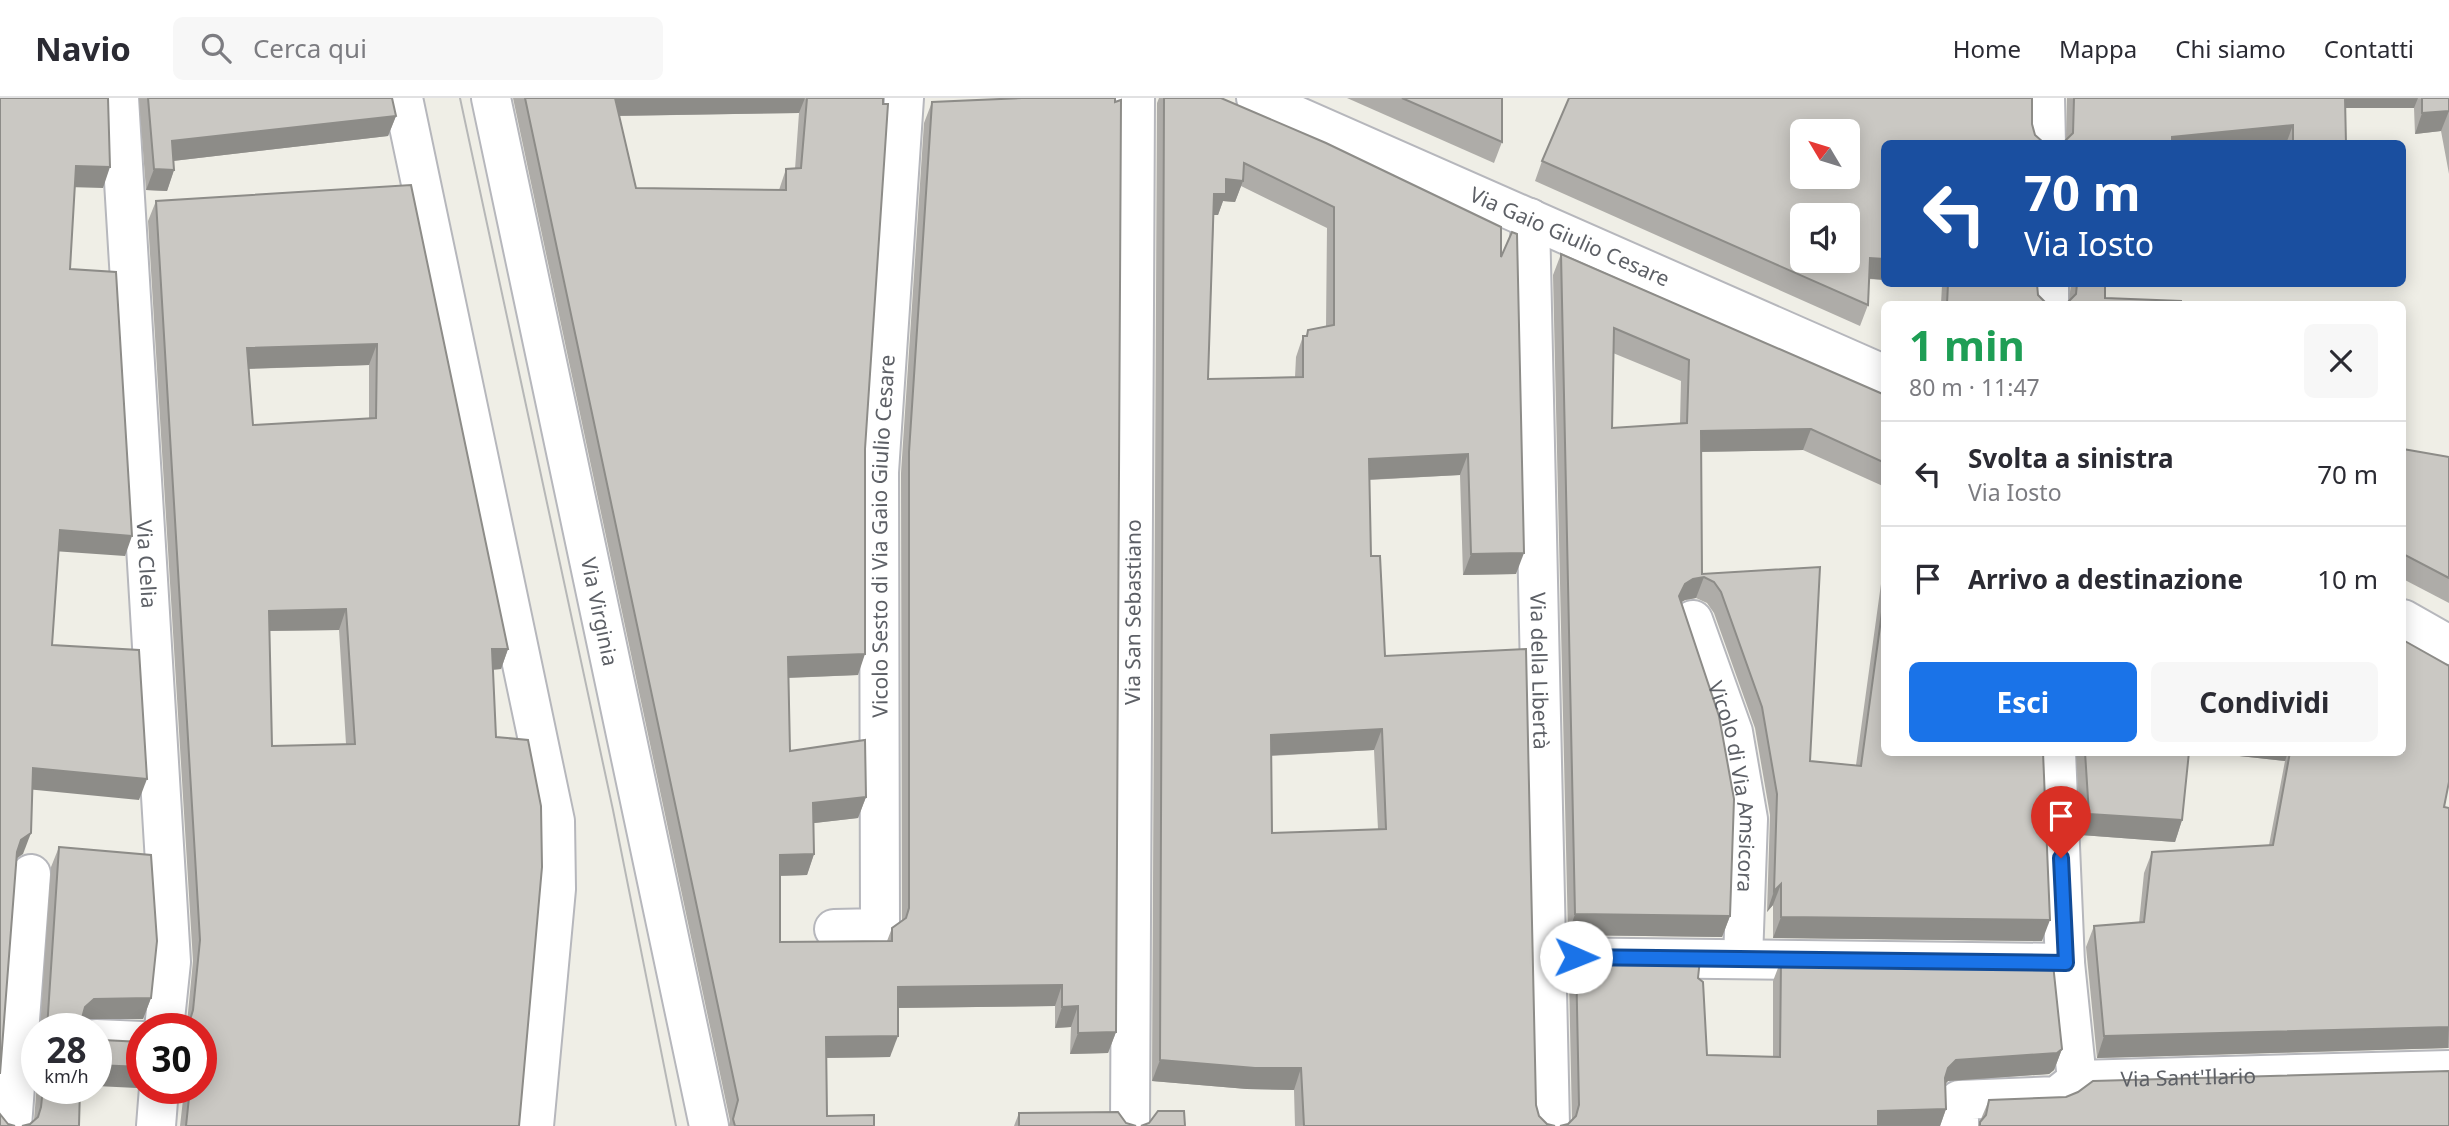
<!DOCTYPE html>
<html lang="it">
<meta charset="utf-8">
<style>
body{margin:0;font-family:"Noto Sans",sans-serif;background:#f7f7f7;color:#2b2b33;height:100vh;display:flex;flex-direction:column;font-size:26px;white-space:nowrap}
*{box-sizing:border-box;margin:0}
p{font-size:23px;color:#7c7c81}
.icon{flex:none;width:38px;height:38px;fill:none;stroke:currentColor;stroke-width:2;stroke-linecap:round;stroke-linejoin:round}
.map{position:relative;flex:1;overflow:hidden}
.side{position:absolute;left:1881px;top:203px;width:525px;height:455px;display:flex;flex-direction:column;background:#fff;border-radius:10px;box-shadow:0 4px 18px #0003}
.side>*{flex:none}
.hud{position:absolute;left:1881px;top:42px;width:525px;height:147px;border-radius:10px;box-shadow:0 4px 18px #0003;background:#1a4fa0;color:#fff;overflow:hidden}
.needle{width:46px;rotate:308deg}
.tools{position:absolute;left:1790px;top:21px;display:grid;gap:14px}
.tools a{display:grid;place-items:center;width:70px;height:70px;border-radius:10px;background:#fff;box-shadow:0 4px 18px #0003;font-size:35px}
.speed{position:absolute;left:21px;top:915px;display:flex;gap:14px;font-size:35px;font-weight:700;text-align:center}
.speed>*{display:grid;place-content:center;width:91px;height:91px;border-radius:50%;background:#fff;box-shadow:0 4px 18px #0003;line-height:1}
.speed small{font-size:18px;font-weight:400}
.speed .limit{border:10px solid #d22;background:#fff;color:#111}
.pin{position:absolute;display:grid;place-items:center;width:60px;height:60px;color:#fff;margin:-72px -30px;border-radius:50% 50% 50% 0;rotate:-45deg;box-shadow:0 0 7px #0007}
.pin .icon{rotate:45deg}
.me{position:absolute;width:77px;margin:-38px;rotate:91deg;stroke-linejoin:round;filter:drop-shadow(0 0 5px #0008)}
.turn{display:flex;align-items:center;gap:24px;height:147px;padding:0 28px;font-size:32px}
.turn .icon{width:91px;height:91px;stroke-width:2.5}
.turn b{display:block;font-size:49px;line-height:60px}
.round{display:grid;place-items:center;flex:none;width:74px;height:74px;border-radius:10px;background:#f7f7f7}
.overview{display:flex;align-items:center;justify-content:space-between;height:119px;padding:0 28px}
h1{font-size:42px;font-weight:700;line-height:52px;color:#1e9e55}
.action{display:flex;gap:14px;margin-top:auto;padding:14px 28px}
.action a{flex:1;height:80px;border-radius:10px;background:#1a73e8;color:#fff;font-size:28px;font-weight:700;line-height:80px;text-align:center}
.action a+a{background:#f7f7f7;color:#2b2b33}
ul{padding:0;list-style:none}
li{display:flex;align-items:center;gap:21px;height:105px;padding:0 28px;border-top:2px solid #e1e1e2}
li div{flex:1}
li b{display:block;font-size:26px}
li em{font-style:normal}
header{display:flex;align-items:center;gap:42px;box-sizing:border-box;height:98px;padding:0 35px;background:#fff;border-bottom:2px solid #e1e1e2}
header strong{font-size:33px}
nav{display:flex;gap:38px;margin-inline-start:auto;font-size:24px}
.search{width:490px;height:63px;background:#f7f7f7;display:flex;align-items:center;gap:18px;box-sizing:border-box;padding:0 24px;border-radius:10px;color:#7c7c81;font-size:26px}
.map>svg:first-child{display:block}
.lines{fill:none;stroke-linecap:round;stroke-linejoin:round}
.minor-casing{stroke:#b6b7bc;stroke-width:42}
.tertiary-casing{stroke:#b6b7bc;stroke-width:42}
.minor{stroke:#fff;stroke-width:38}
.tertiary{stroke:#fff;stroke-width:38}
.tram{stroke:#b6b7b7;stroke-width:2}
.wall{fill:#aeaca8;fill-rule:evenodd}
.shaded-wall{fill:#8d8c88}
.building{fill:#cac8c3;stroke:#8d8c88;stroke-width:2;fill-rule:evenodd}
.route-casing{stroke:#114b97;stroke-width:18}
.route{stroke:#1a73e8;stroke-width:12}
.labels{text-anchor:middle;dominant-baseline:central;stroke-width:5;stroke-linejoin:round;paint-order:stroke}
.street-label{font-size:21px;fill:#5d6066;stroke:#fff}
</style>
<header>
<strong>Navio</strong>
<div class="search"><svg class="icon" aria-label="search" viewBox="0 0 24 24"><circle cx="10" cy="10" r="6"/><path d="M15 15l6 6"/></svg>Cerca qui</div>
<nav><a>Home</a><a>Mappa</a><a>Chi siamo</a><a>Contatti</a></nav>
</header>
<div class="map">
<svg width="2449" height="1028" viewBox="0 0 2449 1028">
<rect width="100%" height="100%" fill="#efeee6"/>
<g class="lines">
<!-- minor casing -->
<g class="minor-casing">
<g id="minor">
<path id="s1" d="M119,0L171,864L164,931"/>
<path d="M403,0L555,723L556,791L534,1028"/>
<path id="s2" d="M491,0L709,1028"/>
<path d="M2045,0L2046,46"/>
<path id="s3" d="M1530,120L1550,1028"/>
<path d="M2049,186V206"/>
<path id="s4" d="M1693,522L1733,634L1748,721L1743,861"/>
<path d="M2056,654L2065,865L2077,982"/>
<path id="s5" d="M834,831L880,830L879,374L904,0"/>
<path d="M1548,859L2065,865"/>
<path d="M96,941L142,943"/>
<path d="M12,1028L31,776"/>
<path d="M156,1028L159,990"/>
<path id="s6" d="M1130,1028L1135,0"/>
<path id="s7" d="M1959,1028V1002L2057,998L2077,982L2449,972"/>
</g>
</g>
<!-- tertiary casing -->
<g class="tertiary-casing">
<g id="tertiary">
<path id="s8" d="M1256,0L1885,277"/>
<path d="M2403,521L2449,547"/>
</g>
</g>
<!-- minor -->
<use href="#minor" class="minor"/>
<!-- tertiary -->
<use href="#tertiary" class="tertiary"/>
<!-- tram -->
<path class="tram" d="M460,0L613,712L676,1028"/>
</g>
<!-- wall -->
<g class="wall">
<path d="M139,0H392L396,18L388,38L173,63L174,72L167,93L146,92Z"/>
<path d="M513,0H883L865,351L858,577L789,580L790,653L866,699L858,720L814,725V756L807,777L780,778V844L887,843L892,830L902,823L901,375L924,25L932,4L1116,934L1108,955L1070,956L1071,929L1055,930V908L898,910L890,959L827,960V1018L874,1028H729L730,1023ZM799,15L795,71H786L779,92L636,90L619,18Z"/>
<path d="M1159,0H1221L1501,159L1516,476L1463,477L1460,377L1369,382L1371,458L1385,558L1539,1018L1547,1026L1555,1028H1295L1294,992L1247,991L1152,983L1157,5ZM1241,88L1327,130L1326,229L1308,232L1306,238H1303L1296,259L1295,279L1208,281L1214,117H1218L1223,103L1235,104ZM1374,652L1378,731L1272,735L1271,658Z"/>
<path d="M1347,0H1502V44L1494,65Z"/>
<path d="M2067,0H2449V76L2441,33L2415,36L2414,10H2345L2346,46H2060L2066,43Z"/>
<path d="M1885,46V182L1869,181L1868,207L1860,228L1535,83L1542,63Z"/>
<path d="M411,87L508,551L501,571L493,572L496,639L519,1028H180L184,993H181L180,990H201L181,930L187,925L193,863L148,123L156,103ZM369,267V321L253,327L249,271ZM339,532L346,646L272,648L269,533Z"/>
<path d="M1561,156L1885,297V389L1803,352L1701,354L1702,476L1820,469L1810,663L1856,667L1885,457V654L2042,843L1773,840V807L1767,814L1770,717L1755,630L1714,515L1707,505L1696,500L1685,502L1681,504L1730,818L1722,839L1568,837L1553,177ZM1613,255L1681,283L1680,325L1612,330Z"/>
<path d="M1926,186H2037L2038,197L2046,205L2053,206H1941L1942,187Z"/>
<path d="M2071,186H2105L2068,204L2069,202Z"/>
<path d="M2403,351L2449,359V505L2403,481Z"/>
<path d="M2076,654H2189L2182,722L2175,744L2081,737Z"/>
<path d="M2203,654H2403L2444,709L2449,710V950L2097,960L2086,849L2094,828L2139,825L2144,775L2152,754L2269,747L2285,663Z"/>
<path d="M59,749L151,900L143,921H87L83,925L85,931H40L51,769Z"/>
<path d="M1576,860L1698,880L1707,957L1773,959V883L1781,862L2062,951L2054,972L2049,976L1948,983L1945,986L1946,1011L1940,1028H1560L1568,1026L1572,1023L1569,881Z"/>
<path d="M37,985V990H80L30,1026L34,1022Z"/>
<path d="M2066,999L2449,1028H1978L1989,1002Z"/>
<path d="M1019,1015L1126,1025L1136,1028H1014Z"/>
</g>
<!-- shaded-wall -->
<g class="shaded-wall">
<path d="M613,0H805L799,15L607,18Z"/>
<path d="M2340,0H2418L2414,10H2337Z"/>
<path d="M2449,13L2441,33L2415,36L2422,15Z"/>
<path d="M396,18L388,38L164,64L172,43Z"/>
<path d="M2293,27L2286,46H2169L2172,39Z"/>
<path d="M76,68L110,69L103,90L68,89Z"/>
<path d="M154,71L174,72L167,93L146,92Z"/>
<path d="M1226,81L1243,83L1235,104L1223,103L1218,117H1207L1214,96Z"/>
<path d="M1870,160L1885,161V182L1863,180Z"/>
<path d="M377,246L369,267L240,271L247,250Z"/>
<path d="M1811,331L1803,352L1694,354L1701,333Z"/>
<path d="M1468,356L1460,377L1361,382L1369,361Z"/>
<path d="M60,432L132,438L125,458L53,453Z"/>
<path d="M1524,455L1516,476L1463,477L1471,456Z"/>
<path d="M1704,479L1696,500L1685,502L1677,507L1679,498L1685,486L1693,481Z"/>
<path d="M346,511L339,532L261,533L269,513Z"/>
<path d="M492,551H508L501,571L485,572Z"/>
<path d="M865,556L858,577L781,580L788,559Z"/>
<path d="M1382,631L1374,652L1263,658L1271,637Z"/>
<path d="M2203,654H2288L2285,663Z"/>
<path d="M33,670L147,681L139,702L26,691Z"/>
<path d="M866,699L858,720L806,726L813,705Z"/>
<path d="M2089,716L2182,722L2175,744L2081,737Z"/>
<path d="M31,735L23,756L13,763L21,742Z"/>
<path d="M814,756L807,777L772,778L780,757Z"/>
<path d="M1781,786L1773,807L1767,814L1774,793Z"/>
<path d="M1575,816L1730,818L1722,839L1568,837Z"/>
<path d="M1781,819L2050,822L2042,843L1773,840Z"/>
<path d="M1062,887L1055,908L891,910L898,889Z"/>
<path d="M151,900L143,921H87L77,930L85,909L94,901Z"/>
<path d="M1078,908L1071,929L1055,930L1062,909Z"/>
<path d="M2449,929L2448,950L2097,960L2104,938Z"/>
<path d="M1116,934L1108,955L1070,956L1078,935Z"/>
<path d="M898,938L890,959L819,960L826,939Z"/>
<path d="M2062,951L2054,972L2049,976L1948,983L1940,991L1948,970L1956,962Z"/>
<path d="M1160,962L1301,970L1294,992L1247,991L1152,983Z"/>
<path d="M96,967L142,969V977L137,990L96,988Z"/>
<path d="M1946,1011L1940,1028H1873L1878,1013Z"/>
</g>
<!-- building -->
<g class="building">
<path d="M0,0H108L110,69L76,68L70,171L116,174L132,438L60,432L52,547L139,552L147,681L33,670L31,735L21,742L17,754L0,976Z"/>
<path d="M148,0H392L396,18L172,43L174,72L154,71Z"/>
<path d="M525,0H615L636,90L786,92V71L801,70L807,0H883V6H888L865,351V556L788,559L790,653L865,642L866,699L813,705L814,756L780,757V844L892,843V830L906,820L909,810V354L932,4L1022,0H1115V4L1121,2L1116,934L1078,935V908L1062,909V887L898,889V938L826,939L827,1018L874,1017V1028H735L733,1021L738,1002Z"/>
<path d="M1164,0H1221L1326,45L1501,129V159L1512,134L1517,136L1524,455L1471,456L1468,356L1369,361L1371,458H1380L1385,558L1526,551L1536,1007L1539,1018L1547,1026L1555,1028H1304L1301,970H1255L1160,962ZM1244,65L1334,109V227L1308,232L1307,238H1303V279L1208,281L1214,96H1226V81L1243,83ZM1382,631L1386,731L1272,735L1271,637Z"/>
<path d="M1402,0H1502V44Z"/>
<path d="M1569,0H2032V26L2035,37L2044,45L2046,46H1885V161L1870,160L1868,207L1542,63ZM1802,33H1848V79H1802ZM1802,117H1848V163H1802Z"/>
<path d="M2074,0H2345L2346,46H2293V27L2172,39V46H2060L2064,44L2073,35Z"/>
<path d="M2422,0H2449V14V13L2422,15Z"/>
<path d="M411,87L508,551H492L496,639L528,642L541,708L542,769L519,1028H186L190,990H201V931H174L181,930L190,922L193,912L200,842L156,103ZM377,246L376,320L253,327L247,250ZM346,511L355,646L272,648L269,513Z"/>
<path d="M1561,156L1885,297V365L1811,331L1701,333L1702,476L1820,469L1810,663L1861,668L1885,492V654H2043L2050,822L1781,819V786L1774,793L1777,696L1762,609L1721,494L1714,484L1704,479L1693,481L1685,486L1679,498L1719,618L1734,701L1730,818L1575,816ZM1614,230L1689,262L1687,325L1612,330Z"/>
<path d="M1948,186H2037L2038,197L2046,205L2053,206H1947Z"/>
<path d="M2077,186H2105V200L2181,203V206H2058L2068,204L2076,196Z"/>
<path d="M2403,351L2449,359V480L2403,456Z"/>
<path d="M2403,542L2449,568V684L2444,709L2449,710V929L2104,938L2094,828L2144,824L2152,754L2273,747L2290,654H2403Z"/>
<path d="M2085,654H2189L2182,722L2089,716Z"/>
<path d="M59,749L151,757L157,843L151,900L94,901L85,909L82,920L85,931H47Z"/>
<path d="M1576,860L1700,861L1698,880L1703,884L1707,957L1780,959L1781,862L2053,866L2062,951L2057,955L1956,962L1948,970L1945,980L1946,1011L1878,1013V1028H1560L1568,1026L1576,1018L1579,1007Z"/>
<path d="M96,940L102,942L142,944V969L96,967Z"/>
<path d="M2449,973V1028H1980V1024L1986,1017L1989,1002L2066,999L2078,994L2093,983Z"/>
<path d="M43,990H80L79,1028H22L30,1026L38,1019L41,1009Z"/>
<path d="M1158,1013H1184L1185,1028H1141L1149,1025Z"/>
<path d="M1118,1014L1126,1025L1136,1028H1019V1015Z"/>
<path d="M0,1016L8,1026L15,1028H0Z"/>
</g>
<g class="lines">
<!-- route casing -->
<g class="route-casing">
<path id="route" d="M1576,859L2066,865L2061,760"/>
</g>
<!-- route -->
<use href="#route" class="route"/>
</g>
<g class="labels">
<!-- street labels -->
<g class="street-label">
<text stroke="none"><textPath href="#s8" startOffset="343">Via Gaio Giulio Cesare</textPath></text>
<text stroke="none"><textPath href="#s5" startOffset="438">Vicolo Sesto di Via Gaio Giulio Cesare</textPath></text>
<text stroke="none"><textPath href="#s1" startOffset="467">Via Clelia</textPath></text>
<text stroke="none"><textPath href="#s2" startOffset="525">Via Virginia</textPath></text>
<text stroke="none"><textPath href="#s6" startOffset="514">Via San Sebastiano</textPath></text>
<text stroke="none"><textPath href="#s3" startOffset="453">Via della Libertà</textPath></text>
<text stroke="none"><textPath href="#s4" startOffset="173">Vicolo di Via Amsicora</textPath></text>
<text stroke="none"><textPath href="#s7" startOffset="261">Via Sant'Ilario</textPath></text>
</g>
</g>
</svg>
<div class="tools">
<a><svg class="needle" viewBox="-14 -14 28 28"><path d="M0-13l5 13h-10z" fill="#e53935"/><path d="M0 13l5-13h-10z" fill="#7c7c81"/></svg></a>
<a><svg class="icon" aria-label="sound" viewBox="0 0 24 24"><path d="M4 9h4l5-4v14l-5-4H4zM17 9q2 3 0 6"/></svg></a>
</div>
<div class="speed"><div>28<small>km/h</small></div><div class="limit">30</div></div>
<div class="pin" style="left:2061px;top:760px;background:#d93025"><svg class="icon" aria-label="arrive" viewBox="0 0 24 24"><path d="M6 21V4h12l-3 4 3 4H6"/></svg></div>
<svg class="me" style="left:1576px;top:859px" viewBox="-20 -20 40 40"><circle r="19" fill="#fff"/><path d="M0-13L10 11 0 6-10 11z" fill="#1a73e8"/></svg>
<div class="hud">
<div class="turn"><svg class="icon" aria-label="left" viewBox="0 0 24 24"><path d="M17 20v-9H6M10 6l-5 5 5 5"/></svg><div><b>70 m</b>Via Iosto</div></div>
</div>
<section class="side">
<div class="overview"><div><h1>1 min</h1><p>80 m · 11:47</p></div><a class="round"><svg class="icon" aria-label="close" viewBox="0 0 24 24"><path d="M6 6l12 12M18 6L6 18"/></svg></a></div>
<ul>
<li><svg class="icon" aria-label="left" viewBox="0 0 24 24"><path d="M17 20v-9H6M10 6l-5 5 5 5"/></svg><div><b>Svolta a sinistra</b><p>Via Iosto</p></div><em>70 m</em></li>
<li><svg class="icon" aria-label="arrive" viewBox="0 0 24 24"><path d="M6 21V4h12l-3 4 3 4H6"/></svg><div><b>Arrivo a destinazione</b></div><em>10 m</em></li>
</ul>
<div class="action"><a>Esci</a><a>Condividi</a></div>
</section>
</div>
